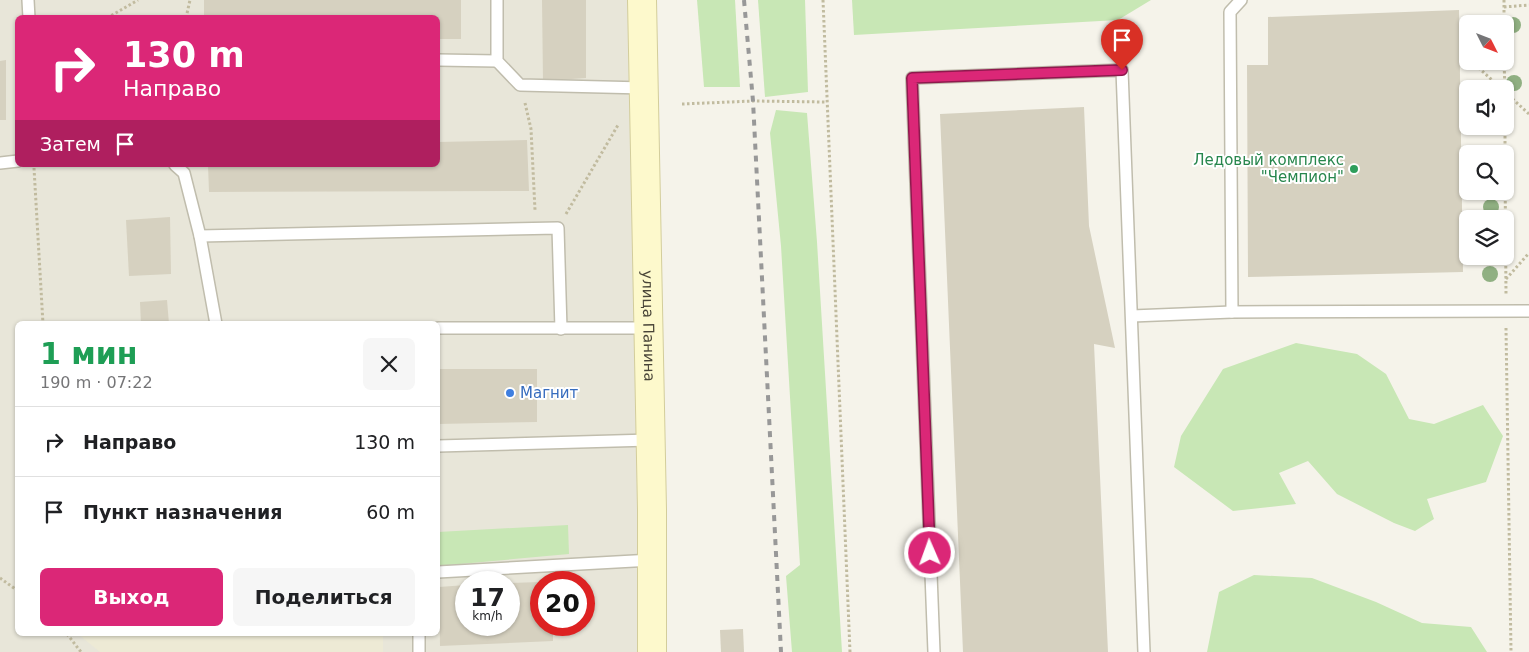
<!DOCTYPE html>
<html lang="ru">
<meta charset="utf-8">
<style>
body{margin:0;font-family:"DejaVu Sans",sans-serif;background:#f6f6f6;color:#202124;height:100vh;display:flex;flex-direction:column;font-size:19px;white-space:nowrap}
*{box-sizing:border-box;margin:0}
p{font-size:16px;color:#757577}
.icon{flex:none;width:28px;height:28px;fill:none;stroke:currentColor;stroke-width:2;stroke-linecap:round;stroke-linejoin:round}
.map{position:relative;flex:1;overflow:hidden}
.side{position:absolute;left:15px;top:321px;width:425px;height:315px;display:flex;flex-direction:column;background:#fff;border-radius:8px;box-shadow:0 1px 4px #0004}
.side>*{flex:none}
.banner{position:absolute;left:15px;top:15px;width:425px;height:152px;border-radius:8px;box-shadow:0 1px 4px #0004;background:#db2777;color:#fff;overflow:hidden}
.needle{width:32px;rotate:132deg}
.buttons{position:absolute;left:1459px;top:15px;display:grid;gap:10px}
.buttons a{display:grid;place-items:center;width:55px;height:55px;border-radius:8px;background:#fff;box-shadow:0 1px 4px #0004;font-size:25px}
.speed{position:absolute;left:455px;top:571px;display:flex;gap:10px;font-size:25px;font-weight:700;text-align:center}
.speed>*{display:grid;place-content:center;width:65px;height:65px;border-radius:50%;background:#fff;box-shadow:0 1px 4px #0004;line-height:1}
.speed small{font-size:12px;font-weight:400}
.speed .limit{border:8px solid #d22;background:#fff;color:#111}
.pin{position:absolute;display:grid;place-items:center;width:42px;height:42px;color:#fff;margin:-51px -21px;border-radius:50% 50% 50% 0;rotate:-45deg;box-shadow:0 0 5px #0007}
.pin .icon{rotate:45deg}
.me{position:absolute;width:55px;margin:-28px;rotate:358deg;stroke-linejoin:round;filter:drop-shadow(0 0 4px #0008)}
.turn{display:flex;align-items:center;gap:18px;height:105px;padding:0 25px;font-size:22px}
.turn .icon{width:65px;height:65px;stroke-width:2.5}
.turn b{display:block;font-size:35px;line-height:42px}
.then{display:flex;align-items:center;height:48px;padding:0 25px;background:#0003;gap:10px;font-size:19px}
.round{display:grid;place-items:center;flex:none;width:52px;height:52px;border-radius:8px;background:#f6f6f6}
.head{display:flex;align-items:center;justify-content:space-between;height:85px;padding:0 25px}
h1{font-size:30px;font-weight:600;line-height:38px;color:#1e9e55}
.primary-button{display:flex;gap:10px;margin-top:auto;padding:10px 25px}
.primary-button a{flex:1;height:58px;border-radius:8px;background:#db2777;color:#fff;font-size:20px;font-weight:600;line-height:58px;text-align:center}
.primary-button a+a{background:#f6f6f6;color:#202124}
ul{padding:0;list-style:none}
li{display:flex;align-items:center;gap:15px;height:70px;padding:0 25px;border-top:1px solid #e0e0e0}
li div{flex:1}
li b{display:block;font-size:19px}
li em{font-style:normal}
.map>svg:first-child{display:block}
.residential{fill:#e8e6d9;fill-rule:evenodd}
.education{fill:#edead5}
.green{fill:#c8e7b5}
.building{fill:#d6d1c0}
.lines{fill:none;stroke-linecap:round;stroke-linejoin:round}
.lane-casing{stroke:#c0bdad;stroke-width:14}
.secondary-casing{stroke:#d3cd9b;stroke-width:30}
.path{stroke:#c1bb9f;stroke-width:3;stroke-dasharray:2.5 2.5;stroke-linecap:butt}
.lane{stroke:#fff;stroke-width:11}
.secondary{stroke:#fdf9cc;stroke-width:28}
.rail{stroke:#989898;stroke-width:4;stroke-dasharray:6 6;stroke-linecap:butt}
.tree{fill:#90b082}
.route-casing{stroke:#8e194d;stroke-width:12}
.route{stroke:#db2777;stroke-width:9}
.leisure-dot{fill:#2e9e5b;stroke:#fff;stroke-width:2}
.shop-dot{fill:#3f7fe0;stroke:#fff;stroke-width:2}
.labels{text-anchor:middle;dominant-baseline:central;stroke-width:4;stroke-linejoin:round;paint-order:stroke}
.leisure-label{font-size:15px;fill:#27864d;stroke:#fff;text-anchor:end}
.street-label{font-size:15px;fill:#494538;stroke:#fff}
.shop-label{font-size:15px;fill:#366cbe;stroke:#fff;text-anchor:start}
</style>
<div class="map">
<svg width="1529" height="652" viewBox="0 0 1529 652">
<rect width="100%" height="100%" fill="#f5f3ea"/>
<!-- residential -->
<path class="residential" d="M0,0H628L640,652H0ZM18,18H438V165H18ZM18,324H438V634H18ZM466,582H509V625H466ZM541,582H584V625H541Z"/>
<!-- education -->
<path class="education" d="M78,634H383V652H100Z"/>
<!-- green -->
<g class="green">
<path d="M697,0H735L740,87H704Z"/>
<path d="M758,0H805L808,92L765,97Z"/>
<path d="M852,0H1151L1118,20L854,35Z"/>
<path d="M776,110L807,113L817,242L842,652H792L786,576L800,565L781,246L770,133Z"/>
<path d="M1296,343L1357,354L1386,374L1409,419L1434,424L1483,405L1503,436L1486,482L1427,499L1434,519L1415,531L1394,523L1337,494L1308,461L1279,473L1296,504L1233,511L1174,467L1181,436L1223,369Z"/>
<path d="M568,525L569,554L438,566V532Z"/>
<path d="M1254,575L1312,578L1376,602L1422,623L1471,627L1487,652H1207L1219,592Z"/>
</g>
<!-- building -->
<g class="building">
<path d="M204,0H461V39H438V18H204Z"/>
<path d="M542,0H586V78L543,81Z"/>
<path d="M1459,10L1463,272L1248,277L1247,65H1268V17Z"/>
<path d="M6,60V120H0V61Z"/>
<path d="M1084,107L1089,226L1115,348L1094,344L1108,652H963L940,114Z"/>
<path d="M527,140L529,191L209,192L208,165H438V142Z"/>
<path d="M170,217L171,274L129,276L126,220Z"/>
<path d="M167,300L169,324H141L140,302Z"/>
<path d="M438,369H537V422L438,424Z"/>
<path d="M541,582V625H553V641L440,646L439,587L466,585V625H509V583Z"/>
<path d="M743,629L744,652H721L720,630Z"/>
</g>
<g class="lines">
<!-- lane casing -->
<g class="lane-casing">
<g id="lane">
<path d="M28,0L29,18"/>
<path d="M497,0V61L520,85L644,88"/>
<path d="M1241,0L1230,12L1232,312L1529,311"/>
<path d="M438,60L497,61"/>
<path d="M0,163L18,161"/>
<path d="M175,165L184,173L200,236L216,324"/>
<path d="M200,236L558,228L561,329"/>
<path d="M1132,316L1232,312"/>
<path d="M438,328H648"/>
<path d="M438,446L650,440"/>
<path d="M438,572L652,560"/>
<path d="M419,634V652"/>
<path d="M934,652L912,78L1122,70L1144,652"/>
</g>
</g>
<!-- secondary casing -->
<g class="secondary-casing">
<g id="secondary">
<path id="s1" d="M642,0L652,510V652"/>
</g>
</g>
<!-- path -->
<g class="path">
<path d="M823,0L850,652"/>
<path d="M1504,0V24"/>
<path d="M1504,7L1529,5"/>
<path d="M107,18L138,0"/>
<path d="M186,18L190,0"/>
<path d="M1467,58L1468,59"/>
<path d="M1471,61L1502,89"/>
<path d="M1504,61L1505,89"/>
<path d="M1505,92L1529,114"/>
<path d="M525,103L531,129L535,210"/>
<path d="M682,104L753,101L826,102"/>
<path d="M1505,126V154"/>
<path d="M1505,166L1506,294"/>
<path d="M34,168L43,324"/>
<path d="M566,214L618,125"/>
<path d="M1506,279L1529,253"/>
<path d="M1506,328L1511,652"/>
<path d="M0,578L18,591"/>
<path d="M67,634L81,652"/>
</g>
<!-- lane -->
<use href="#lane" class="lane"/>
<!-- secondary -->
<use href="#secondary" class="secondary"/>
<!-- rail -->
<path class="rail" d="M744,0L753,101L781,652"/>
</g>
<!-- trees -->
<g class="tree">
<circle cx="1513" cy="25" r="8"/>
<circle cx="1514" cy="83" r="8"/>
<circle cx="1491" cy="207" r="8"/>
<circle cx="1490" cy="274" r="8"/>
</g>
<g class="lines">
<!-- route casing -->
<g class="route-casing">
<path id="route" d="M930,553L912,78L1122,70"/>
</g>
<!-- route -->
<use href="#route" class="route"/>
</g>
<!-- markers -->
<circle class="leisure-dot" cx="1354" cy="169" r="5"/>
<circle class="shop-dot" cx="510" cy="393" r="5"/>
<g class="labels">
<!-- leisure labels -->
<g class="leisure-label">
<text x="1344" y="160">Ледовый комплекс<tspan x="1344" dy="17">"Чемпион"</tspan></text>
</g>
<!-- street labels -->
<g class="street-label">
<text stroke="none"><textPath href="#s1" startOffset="326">улица Панина</textPath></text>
</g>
<!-- shop labels -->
<g class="shop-label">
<text x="520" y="393">Магнит</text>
</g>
</g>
</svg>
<div class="buttons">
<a><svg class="needle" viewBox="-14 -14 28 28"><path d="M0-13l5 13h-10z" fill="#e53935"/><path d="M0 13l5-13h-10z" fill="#757577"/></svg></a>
<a><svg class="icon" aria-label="sound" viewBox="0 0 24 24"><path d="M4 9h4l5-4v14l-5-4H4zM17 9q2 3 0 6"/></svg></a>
<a><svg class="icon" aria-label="search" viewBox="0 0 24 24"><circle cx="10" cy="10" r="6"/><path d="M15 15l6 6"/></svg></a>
<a><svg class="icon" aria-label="layers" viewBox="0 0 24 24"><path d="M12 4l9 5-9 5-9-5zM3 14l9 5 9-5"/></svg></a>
</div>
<div class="speed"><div>17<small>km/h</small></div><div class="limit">20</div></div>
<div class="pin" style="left:1122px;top:70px;background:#d93025"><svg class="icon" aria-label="arrive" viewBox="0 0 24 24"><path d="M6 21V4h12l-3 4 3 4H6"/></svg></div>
<svg class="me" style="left:930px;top:553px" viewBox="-20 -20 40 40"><circle r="17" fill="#db2777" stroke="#fff" stroke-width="3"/><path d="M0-11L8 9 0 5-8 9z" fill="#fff"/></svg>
<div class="banner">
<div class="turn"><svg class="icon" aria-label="right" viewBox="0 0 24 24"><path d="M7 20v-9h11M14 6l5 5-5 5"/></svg><div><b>130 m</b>Направо</div></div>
<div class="then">Затем<svg class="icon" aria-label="arrive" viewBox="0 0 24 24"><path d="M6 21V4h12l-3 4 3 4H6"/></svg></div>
</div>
<section class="side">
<div class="head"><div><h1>1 мин</h1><p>190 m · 07:22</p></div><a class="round"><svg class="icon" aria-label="close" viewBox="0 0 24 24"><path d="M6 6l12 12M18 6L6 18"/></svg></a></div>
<ul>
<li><svg class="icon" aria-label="right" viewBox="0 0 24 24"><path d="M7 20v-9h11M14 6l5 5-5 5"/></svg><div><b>Направо</b></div><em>130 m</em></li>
<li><svg class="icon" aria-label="arrive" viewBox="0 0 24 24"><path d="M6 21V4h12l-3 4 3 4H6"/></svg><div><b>Пункт назначения</b></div><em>60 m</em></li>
</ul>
<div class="primary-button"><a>Выход</a><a>Поделиться</a></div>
</section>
</div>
